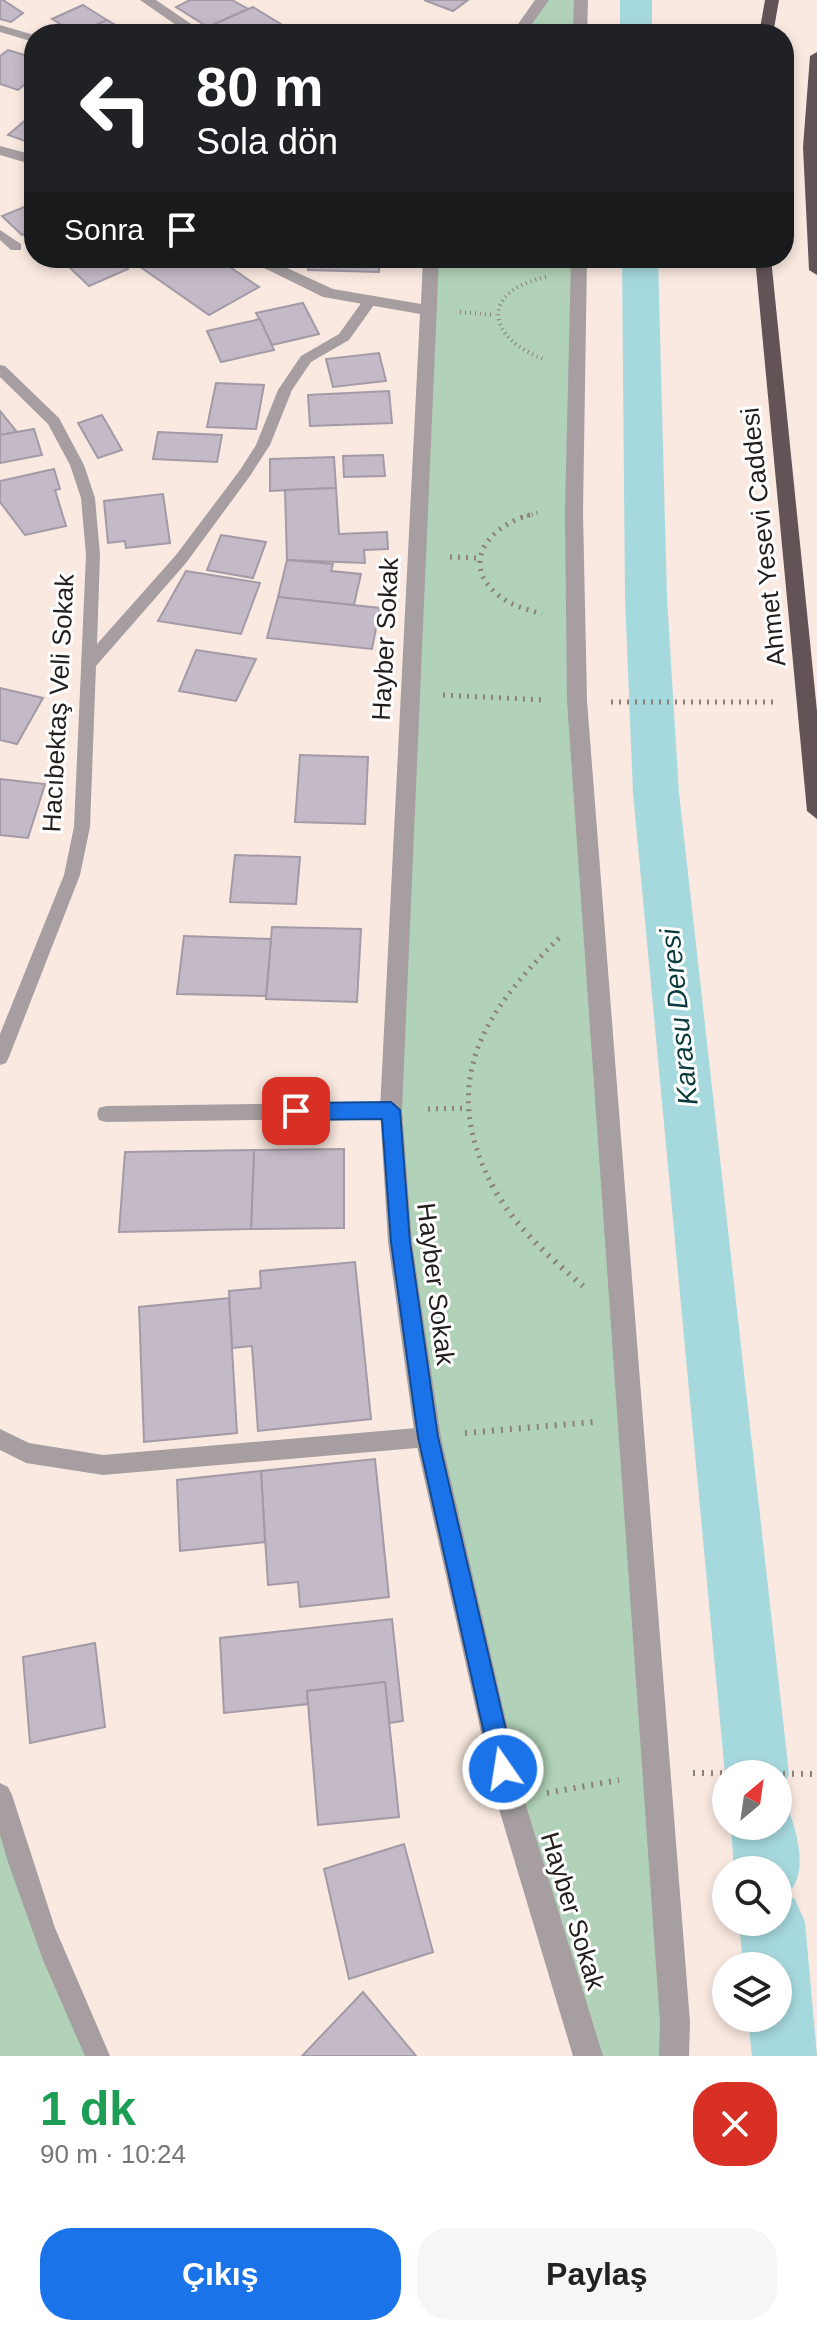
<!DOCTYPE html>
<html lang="tr">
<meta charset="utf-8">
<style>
body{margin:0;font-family:Arial,sans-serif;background:#f6f6f6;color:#222;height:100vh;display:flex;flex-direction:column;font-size:30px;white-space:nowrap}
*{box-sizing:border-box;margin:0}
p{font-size:26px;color:#767676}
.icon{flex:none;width:44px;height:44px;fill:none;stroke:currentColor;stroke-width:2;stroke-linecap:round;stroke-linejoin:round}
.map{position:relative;height:2056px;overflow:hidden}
.panel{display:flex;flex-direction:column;background:#fff;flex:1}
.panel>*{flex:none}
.guide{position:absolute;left:24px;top:24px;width:770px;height:244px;border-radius:32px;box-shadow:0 4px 12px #0003;background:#202124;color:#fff;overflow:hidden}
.needle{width:52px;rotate:29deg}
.controls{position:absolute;left:712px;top:1760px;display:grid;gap:16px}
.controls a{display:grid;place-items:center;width:80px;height:80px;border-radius:50%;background:#fff;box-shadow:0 4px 12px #0003;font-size:40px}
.pin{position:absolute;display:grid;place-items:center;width:68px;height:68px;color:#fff;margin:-34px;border-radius:16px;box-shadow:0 4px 12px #0006}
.me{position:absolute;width:88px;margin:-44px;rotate:347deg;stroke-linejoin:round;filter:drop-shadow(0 0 6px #0008)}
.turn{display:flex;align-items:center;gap:28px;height:168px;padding:0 40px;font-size:36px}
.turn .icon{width:104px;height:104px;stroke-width:2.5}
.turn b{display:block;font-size:56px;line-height:68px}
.then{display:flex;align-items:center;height:76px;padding:0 40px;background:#0003;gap:16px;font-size:30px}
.round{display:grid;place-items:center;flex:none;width:84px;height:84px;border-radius:32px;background:#f6f6f6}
.head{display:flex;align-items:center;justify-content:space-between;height:136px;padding:0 40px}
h1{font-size:48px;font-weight:800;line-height:60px;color:#1e9e55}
.primary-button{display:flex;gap:16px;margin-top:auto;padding:16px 40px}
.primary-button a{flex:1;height:92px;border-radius:32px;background:#1a73e8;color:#fff;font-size:32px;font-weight:800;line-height:92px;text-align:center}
.primary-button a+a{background:#f6f6f6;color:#222}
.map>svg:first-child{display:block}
.green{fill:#b1d2b8}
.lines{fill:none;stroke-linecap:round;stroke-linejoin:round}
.canal{fill:#a6d9de;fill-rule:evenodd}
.building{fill:#c4bac7;stroke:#a39aa6;stroke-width:2}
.path-far2{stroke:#8b807b;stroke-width:4;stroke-dasharray:1 4;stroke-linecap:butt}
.path-far1{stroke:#8b807b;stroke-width:5;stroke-dasharray:2 6;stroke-linecap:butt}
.path{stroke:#8b807b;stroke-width:6;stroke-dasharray:2 7;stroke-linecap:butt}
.service{fill:#a69ea0;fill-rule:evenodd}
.minor{fill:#a69ea0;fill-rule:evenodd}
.trunk{fill:#625356;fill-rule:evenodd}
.route{fill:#1a73e8;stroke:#114b97;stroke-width:2}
.labels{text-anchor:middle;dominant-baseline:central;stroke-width:6;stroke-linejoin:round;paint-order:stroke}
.street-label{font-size:26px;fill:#231e1b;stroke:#fff}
.water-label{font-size:28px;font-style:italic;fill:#093a3e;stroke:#fff}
</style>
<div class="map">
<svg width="817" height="2056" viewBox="0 0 817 2056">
<rect width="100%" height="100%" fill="#f9e9e0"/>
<!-- green -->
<g class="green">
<path d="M542,0H581L580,34H518Z"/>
<path d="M431,258H579L574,512L674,2056H588L428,1437L391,1110Z"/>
<path d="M0,1795L98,2056H0Z"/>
</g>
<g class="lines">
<!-- canal -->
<g class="canal">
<rect x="620" y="0" width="32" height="34"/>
<path d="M622,258H658L667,598L679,793L789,1774L778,1797V1774H725L633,793L625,598Z"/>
<path d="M778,1800L786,1803C796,1828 811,1875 786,1895L795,1899L805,1922L817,2056H752L748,2018H778V1966H743L739,1922H778V1870H734L731,1826H778Z"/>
</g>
</g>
<!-- building -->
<g class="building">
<path d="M0,0H3L23,13L11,22L0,19Z"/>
<path d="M190,0H232L248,9L208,27L176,7Z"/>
<path d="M424,0H468L453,11Z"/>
<path d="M83,5L107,20L76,34L52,19Z"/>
<path d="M253,7L287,28L275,34H218L208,27Z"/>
<path d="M107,20L131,34H76Z"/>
<path d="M8,50L34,58V77L18,90L0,84V56Z"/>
<path d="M34,113V144L8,135Z"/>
<path d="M34,203V230L22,235L2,216Z"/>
<path d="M46,258H116L128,269L89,286L65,263L55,267Z"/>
<path d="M161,258H217L259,287L209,315L142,268Z"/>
<path d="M310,258H380L379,272L308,270Z"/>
<path d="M303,303L319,334L272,345L256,313Z"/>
<path d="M260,319L274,350L221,362L207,331Z"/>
<path d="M379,353L386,381L333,387L326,359Z"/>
<path d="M216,383L264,385L256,429L207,427Z"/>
<path d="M389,391L392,423L310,426L308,395Z"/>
<path d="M0,411L17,432L0,435Z"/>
<path d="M102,415L122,450L98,458L78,423Z"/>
<path d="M34,429L42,455L0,463V435Z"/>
<path d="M158,432L222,435L217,462L153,459Z"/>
<path d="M383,455L385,476L344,477L343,456Z"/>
<path d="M334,457L336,488L270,491V459Z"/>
<path d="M54,469L60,489L55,490L66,526L25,535L0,502V481Z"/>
<path d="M336,488L339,534L387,532L388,549L364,550L365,563L287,560L285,490Z"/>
<path d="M163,494L170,543L126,548L125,541L108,543L104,501Z"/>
<path d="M221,535L266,542L253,578L207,570Z"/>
<path d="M287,560L333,564L331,571L361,574L354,605L278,597Z"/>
<path d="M186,571L260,583L241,634L158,621Z"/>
<path d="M278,597L380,608L372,649L267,638Z"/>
<path d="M196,650L256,659L236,701L179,691Z"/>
<path d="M0,688L43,698L17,744L0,740Z"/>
<path d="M300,755L368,757L365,824L295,822Z"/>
<path d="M0,779L45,784L28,838L0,835Z"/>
<path d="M235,855L300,857L296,904L230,902Z"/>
<path d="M272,927L361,929L357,1002L266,999Z"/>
<path d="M184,936L271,939L266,996L177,994Z"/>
<path d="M344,1149V1228L251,1229L254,1150Z"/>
<path d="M254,1150L251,1229L119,1232L125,1152Z"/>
<path d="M355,1262L371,1419L258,1431L252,1346L232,1348L229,1291L261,1288L260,1271Z"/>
<path d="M229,1298L237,1433L144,1442L139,1307Z"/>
<path d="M375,1459L389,1597L300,1607L298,1582L268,1585L261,1471Z"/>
<path d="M261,1471L265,1542L180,1551L177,1480Z"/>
<path d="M392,1619L403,1721L389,1723L385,1682L307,1691L308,1704L224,1713L220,1638Z"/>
<path d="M95,1643L105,1727L30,1743L23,1657Z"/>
<path d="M385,1682L399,1817L318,1825L307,1691Z"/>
<path d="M404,1844L433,1952L349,1979L324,1869Z"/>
<path d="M363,1992L416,2056H302Z"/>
</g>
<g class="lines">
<!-- path-far2 -->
<g class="path-far2">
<path d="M546,277C478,292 487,339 546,360"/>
<path d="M460,312L495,315"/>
<path d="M522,517L541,512"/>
</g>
<!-- path-far1 -->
<g class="path-far1">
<path d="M530,515C493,524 458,561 497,594C509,605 526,609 542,614"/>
<path d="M450,557L477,558"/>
<path d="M443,695L545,700"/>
<path d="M611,702H773"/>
<path d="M428,1109L467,1108"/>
<path d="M493,1187C437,1081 484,1012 560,937"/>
</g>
<!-- path -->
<g class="path">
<path d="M492,1185C514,1226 548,1256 583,1286"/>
<path d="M465,1433L594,1422"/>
<path d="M693,1773L817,1774"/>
<path d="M547,1793L619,1780"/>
</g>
<!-- service -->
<g class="service">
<path d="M0,25L34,35V42L0,32Z"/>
<path d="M0,230L21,244V250H11L0,240Z"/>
<path d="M369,298L376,302L349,340L311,362L292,390L270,445L250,476L186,563L96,666L90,827L80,875L9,1057L6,1063L0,1065V1034L64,875L74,827L86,555L81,498L70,465L48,424L0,377V365L5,366L59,418L84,465L95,498L100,555L97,644L176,555L240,470L256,445L278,390L301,356L339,334L364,299Z"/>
<path d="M391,1102L398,1104L400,1110L398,1116L391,1118L106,1122L99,1120L97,1114L99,1108L106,1106Z"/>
<path d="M428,1427L435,1430L438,1437L435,1444L428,1447L103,1475L26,1463L0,1450V1429L29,1443L103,1455Z"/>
<path d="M0,1783L8,1787L12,1795L55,1928L110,2056H85L43,1960L8,1862L0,1835Z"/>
</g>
<!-- minor -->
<g class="minor">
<path d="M140,0H156L206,34H189Z"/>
<path d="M535,0H549L525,34H511Z"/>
<path d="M574,0H588L587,34H573Z"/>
<path d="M0,146L34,155V165L0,155Z"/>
<path d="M244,258H265L333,289L421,304L423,258H439L402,1110L412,1242L441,1437L524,1799L603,2056H573L496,1799L415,1437L388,1242L380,1110L420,314L323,297Z"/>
<path d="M571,258H587L583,512L587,701L690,2022L689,2056H659L660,2022L567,701L565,512Z"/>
</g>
<!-- trunk -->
<g class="trunk">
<path d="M765,0H779L773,34H759Z"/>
<path d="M817,52V275L809,270L803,147L810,56Z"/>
<path d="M755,258H771L817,711V819L807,811Z"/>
</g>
</g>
<!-- route -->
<path class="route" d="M391,1102L400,1110L410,1242L438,1437L515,1769L512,1777L503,1781L495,1777L492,1769L418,1437L391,1242L382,1119L296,1120L286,1111L296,1103Z"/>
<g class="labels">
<!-- street labels -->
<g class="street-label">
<text transform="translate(763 537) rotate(-96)">Ahmet Yesevi Caddesi</text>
<text transform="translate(385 639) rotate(-87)">Hayber Sokak</text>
<text transform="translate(58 703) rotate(-87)">Hacıbektaş Veli Sokak</text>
<text transform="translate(436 1284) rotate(83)">Hayber Sokak</text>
<text transform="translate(573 1911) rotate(73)">Hayber Sokak</text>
</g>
<!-- water labels -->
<g class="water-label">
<text transform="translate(679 1017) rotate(-96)">Karasu Deresi</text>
</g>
</g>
</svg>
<div class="controls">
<a><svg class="needle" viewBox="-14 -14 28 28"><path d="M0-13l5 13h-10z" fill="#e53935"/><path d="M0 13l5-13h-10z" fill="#767676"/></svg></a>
<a><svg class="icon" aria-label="search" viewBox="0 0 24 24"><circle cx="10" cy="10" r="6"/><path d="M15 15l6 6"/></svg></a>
<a><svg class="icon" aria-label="layers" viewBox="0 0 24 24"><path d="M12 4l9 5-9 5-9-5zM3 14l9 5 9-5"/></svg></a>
</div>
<div class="pin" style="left:296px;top:1111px;background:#d93025"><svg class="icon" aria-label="arrive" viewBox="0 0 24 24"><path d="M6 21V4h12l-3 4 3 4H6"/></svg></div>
<svg class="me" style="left:503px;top:1769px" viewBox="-20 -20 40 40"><circle r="17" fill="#1a73e8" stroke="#fff" stroke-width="3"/><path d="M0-11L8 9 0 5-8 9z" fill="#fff"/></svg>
<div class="guide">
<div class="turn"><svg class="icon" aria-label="left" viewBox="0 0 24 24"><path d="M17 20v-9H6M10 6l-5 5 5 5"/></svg><div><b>80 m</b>Sola dön</div></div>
<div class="then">Sonra<svg class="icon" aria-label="arrive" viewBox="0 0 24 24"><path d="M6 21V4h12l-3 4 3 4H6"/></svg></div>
</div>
</div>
<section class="panel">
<div class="head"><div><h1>1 dk</h1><p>90 m · 10:24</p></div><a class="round" style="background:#d93025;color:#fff"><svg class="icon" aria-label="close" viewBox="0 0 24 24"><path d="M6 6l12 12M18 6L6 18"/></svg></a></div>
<div class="primary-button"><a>Çıkış</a><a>Paylaş</a></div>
</section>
